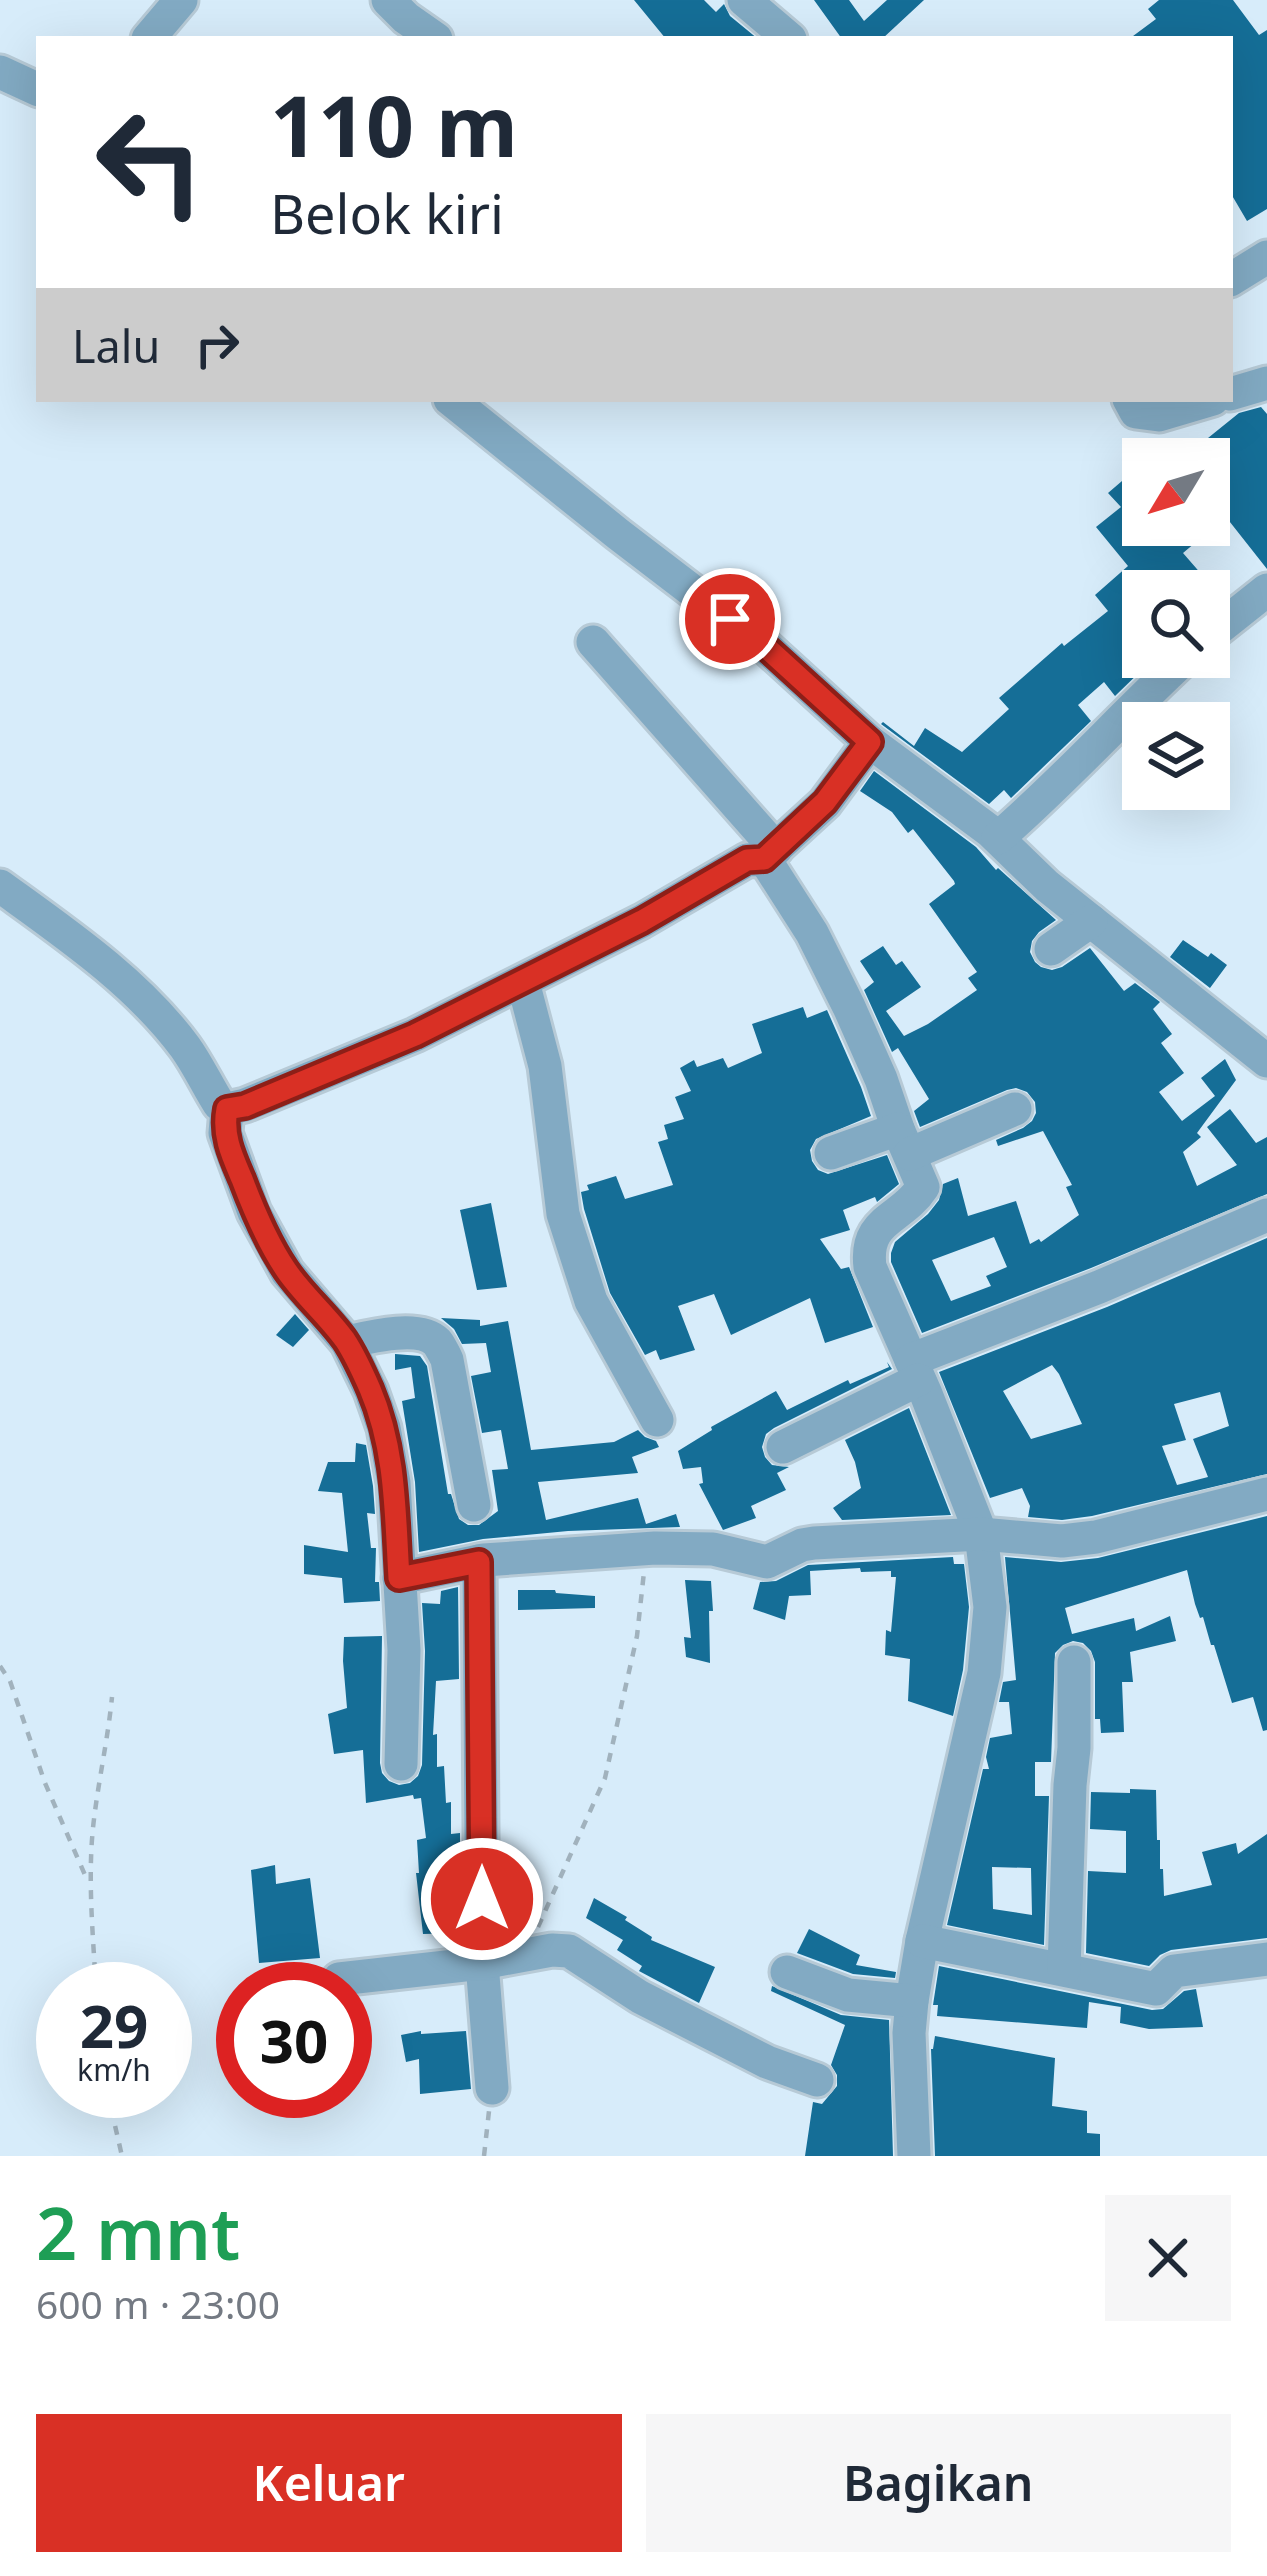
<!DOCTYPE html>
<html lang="id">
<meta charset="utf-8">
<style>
body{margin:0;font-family:"Noto Sans",sans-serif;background:#f6f6f7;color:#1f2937;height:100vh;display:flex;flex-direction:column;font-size:45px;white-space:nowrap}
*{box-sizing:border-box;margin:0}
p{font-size:39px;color:#747a83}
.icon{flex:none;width:66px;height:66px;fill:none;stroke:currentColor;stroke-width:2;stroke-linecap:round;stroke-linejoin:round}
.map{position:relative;height:2156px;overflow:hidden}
.side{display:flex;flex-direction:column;background:#fff;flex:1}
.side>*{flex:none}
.guide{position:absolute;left:36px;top:36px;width:1197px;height:366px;border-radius:0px;box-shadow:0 12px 48px #0002;background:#fff;color:#1f2937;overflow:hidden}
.needle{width:78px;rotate:232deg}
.buttons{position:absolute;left:1122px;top:438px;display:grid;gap:24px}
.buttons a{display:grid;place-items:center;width:108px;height:108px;border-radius:0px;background:#fff;box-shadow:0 12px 48px #0002;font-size:60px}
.speed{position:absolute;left:36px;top:1962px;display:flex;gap:24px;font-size:60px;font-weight:700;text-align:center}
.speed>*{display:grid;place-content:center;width:156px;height:156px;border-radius:50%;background:#fff;box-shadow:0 12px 48px #0002;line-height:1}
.speed small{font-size:30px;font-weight:400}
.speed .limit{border:18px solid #d22;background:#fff;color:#111}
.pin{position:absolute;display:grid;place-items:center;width:102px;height:102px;color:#fff;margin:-51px;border:6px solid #fff;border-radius:50%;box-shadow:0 3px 12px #0007}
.me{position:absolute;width:132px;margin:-66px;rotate:0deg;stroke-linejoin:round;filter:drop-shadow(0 0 9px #0008)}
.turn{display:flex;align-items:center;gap:42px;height:252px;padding:0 36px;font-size:54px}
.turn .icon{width:156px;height:156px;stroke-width:2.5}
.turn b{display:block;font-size:84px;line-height:102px}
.then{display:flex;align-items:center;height:114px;padding:0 36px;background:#0003;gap:24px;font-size:45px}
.round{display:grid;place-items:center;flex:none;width:126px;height:126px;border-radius:0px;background:#f6f6f7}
.headline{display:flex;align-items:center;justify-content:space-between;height:204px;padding:0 36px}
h1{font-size:72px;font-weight:600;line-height:90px;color:#1e9e55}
.button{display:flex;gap:24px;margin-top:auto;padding:24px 36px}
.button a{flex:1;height:138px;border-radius:0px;background:#d93025;color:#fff;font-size:48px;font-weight:600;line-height:138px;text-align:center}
.button a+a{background:#f6f6f7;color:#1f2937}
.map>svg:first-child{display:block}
.building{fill:#156e97;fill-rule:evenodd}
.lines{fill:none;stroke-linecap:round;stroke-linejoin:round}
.minor-casing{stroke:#b7cad6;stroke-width:39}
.path{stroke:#a1b2bd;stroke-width:4.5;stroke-dasharray:9 9;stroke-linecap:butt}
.minor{stroke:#82aac3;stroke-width:33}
.route-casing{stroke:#8d1f18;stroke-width:30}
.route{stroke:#d93025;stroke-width:21}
</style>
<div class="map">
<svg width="1267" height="2156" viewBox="0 0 1267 2156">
<rect width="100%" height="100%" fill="#d7ecfa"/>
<!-- building -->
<g class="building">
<path d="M634,0H704L716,12L724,4L730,16L758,39H666Z"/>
<path d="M814,0H849L864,21L887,0H924L882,39H842Z"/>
<path d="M1159,0H1233L1259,35L1267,30V209L1247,221L1230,192V39H1129L1156,19L1148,9Z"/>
<path d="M1261,407L1267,414V569L1226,517L1183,553L1216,591H1143V643L1133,652L1145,667L1115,696L1104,682L1078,705L1091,721L1011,798L1004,790L989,804L881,724L883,722L914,746L925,728L962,752L1009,709L999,698L1062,643L1064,646L1108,611L1095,595L1128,566L1096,527L1121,507L1108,493L1143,463V525H1209V459H1182L1239,413Z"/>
<path d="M874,771L976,847L996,870L998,868L1056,920L1039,932L1032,941L1030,952L1035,962L1041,967L1052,970L1062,967L1090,948L1124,991L1135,983L1160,1002L1153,1009L1172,1034L1161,1043L1184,1073L1159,1092L1182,1121L1215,1096L1201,1078L1225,1059L1236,1080L1197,1133L1201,1137L1183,1152L1197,1186L1237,1165L1207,1127L1230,1109L1256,1143L1267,1137V1194L1091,1268L922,1333L891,1262V1253L895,1242L928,1214L939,1200L943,1184L958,1178L968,1216L1016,1201L1030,1244L1039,1239L1041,1242L1079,1215L1066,1187L1072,1185L1043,1131L998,1146L996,1140L1023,1128L1032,1121L1036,1113L1035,1102L1027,1092L1016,1088L1007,1090L920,1127L914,1111L929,1099L898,1048L892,1052L864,990L874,982L860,961L883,946L896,965L902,961L921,987L886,1011L904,1036L928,1024L977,990L968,978L977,972L929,904L955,884L954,881L913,829L908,833L892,812L860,791ZM994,1237L1007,1267L986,1276L991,1286L951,1301L932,1260Z"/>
<path d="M1183,940L1208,957L1211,953L1227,965L1210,988L1170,957Z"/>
<path d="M803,1007L807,1018L827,1010L861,1087L871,1116L816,1139L810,1150L812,1161L818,1170L828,1174L887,1155L899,1184L877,1202L875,1197L843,1210L850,1230L820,1239L841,1269L849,1267L873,1327L825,1343L810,1298L731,1335L714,1294L678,1306L695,1350L660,1360L656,1350L645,1355L610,1293L584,1209L581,1192L589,1190L587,1185L616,1176L625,1199L673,1185L658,1142L668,1139L664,1125L684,1119L675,1097L691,1091L680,1068L694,1060L697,1067L723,1058L728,1068L762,1053L752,1024Z"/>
<path d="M491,1203L507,1287L477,1290L460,1210Z"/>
<path d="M1267,1238V1474L1092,1516L1062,1520L1028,1517L1030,1506L1022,1488L990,1498L939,1372L1107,1307ZM1052,1365L1059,1374L1082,1424L1031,1439L1003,1391ZM1220,1392L1229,1426L1193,1439L1208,1477L1177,1485L1162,1446L1186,1440L1174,1404Z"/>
<path d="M295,1314L309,1330L293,1347L276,1335Z"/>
<path d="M441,1318L480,1320V1326L508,1321L531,1450L614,1442L638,1430L645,1437L656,1441L659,1447L632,1457L638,1473L538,1482L546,1520L638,1498L646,1524L676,1514L680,1527L568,1531L483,1539L419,1552L415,1482L402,1401L415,1398L411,1367L395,1370V1354L420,1356L427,1366L448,1494H451L459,1519L468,1525H479L498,1511L492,1470L508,1469L501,1430L482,1433L471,1376L491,1372L486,1343L462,1344L454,1329Z"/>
<path d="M887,1362L892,1369L774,1428L766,1434L762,1447L765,1457L772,1465L789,1467L777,1473L786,1490L751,1506L756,1518L723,1530L699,1484L703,1483L701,1467L683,1469L678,1451L712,1430L711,1427L776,1391L787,1410L848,1380L850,1384L889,1367Z"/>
<path d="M909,1408L951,1515L842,1520L833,1508L861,1488L855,1462L845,1440Z"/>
<path d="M356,1443L366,1445L373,1486L375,1514L367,1513L371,1548H376L375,1582H379L380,1601L344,1603L342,1578L304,1574V1545L348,1552L342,1493L318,1491L328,1462H355Z"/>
<path d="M1267,1516V1730L1263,1731L1253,1697L1232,1703L1214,1645H1211L1203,1617L1200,1618L1195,1604L1187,1570L1065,1608L1072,1634L1134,1618L1136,1631L1170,1616L1176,1641L1130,1652L1133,1682H1122L1124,1732L1101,1733L1100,1719H1095V1662L1091,1651L1083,1643L1073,1641L1063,1645L1055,1653L1051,1762H1035V1796H1049L1044,1945L947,1925L983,1769H989L986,1757L990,1738L1012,1734L1009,1702H999L1003,1682L1016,1680L1005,1557L1061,1562L1098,1558ZM992,1867L1031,1868L1032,1915L993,1909Z"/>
<path d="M953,1557L954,1564H964L969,1607L963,1670L953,1716L908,1701L910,1659L885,1655L886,1630L891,1632L896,1577H891V1571L861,1572L860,1568L810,1571L811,1595L789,1596L785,1620L753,1609L760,1582L776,1581L808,1565Z"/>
<path d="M685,1580L711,1581L713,1611H709L710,1663L686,1657L684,1637L691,1638Z"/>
<path d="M458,1587L459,1679L436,1681L433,1735L437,1734V1767L444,1766L446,1803L451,1802V1834L460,1833V1895H456L461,1933L423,1934L416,1873H419L417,1840L426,1838L421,1798L414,1799L413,1795L366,1803L363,1750L334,1754L328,1714L347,1708L343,1661L344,1637L382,1636L380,1763L382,1773L389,1781L399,1785L410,1783L418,1776L422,1765L425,1651L422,1603L440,1604L441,1591Z"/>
<path d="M518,1590H555L556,1593L595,1596V1608L518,1610Z"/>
<path d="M1130,1789L1156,1790L1157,1840H1160V1869H1163L1164,1896L1212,1885L1202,1852L1236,1843L1238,1854L1267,1834V1938L1171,1950L1160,1955L1149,1966L1086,1953L1088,1871L1126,1873V1831L1090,1829L1091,1792L1130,1793Z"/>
<path d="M275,1865L276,1884L310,1878L320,1958L259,1963L251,1870Z"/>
<path d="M594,1898L627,1917L625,1920L652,1937L651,1940L715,1967L699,2003L639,1971L642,1966L617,1950L623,1940L586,1918Z"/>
<path d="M809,1929L860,1955L856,1965L896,1972L895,1978L853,1974L797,1953Z"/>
<path d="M939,1966L1152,2010L1163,2009L1184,1991L1196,1989L1203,2027L1149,2029L1120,2023L1121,2007L1089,2002L1087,2028L937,2016L938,2005H933Z"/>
<path d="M772,1986L841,2015L889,2020L893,2156H805L813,2102L822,2104L837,2086V2075L831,2065L845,2025L771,1991Z"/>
<path d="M421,2031V2034L466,2031L471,2089L420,2094L419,2059L406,2062L401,2035Z"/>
<path d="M935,2036L1055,2058L1052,2106L1087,2111V2133L1100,2134V2156H935L931,2049H933Z"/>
</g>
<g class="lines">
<!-- minor casing -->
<g class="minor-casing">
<g id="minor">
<path d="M388,0L406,18L436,39"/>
<path d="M744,0L790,39"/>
<path d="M148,39L181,0"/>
<path d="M0,72L39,90"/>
<path d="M1230,280L1267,257"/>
<path d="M1230,394L1267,383"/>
<path d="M450,399L618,534L767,648L870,742L990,831L1047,886L1267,1061"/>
<path d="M1129,399L1136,412L1159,415L1213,399"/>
<path d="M1209,636L1267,590"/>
<path d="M593,642L776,849"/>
<path d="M998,838C1064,781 1122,716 1186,657"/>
<path d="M764,859L825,803L870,742"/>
<path d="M0,886C65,933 137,982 185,1047C198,1065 207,1085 219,1104L227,1109L245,1105L415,1035L642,921L747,860L764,859L771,869L812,933L849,1007L881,1079L898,1129L923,1187C901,1221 864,1218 870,1267L926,1394L981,1534L990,1607L984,1673L922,1941L912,2001L909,2033L914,2156"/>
<path d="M1051,949L1091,921"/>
<path d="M523,982L545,1066L563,1214L591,1301L657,1420"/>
<path d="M227,1109L225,1133L254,1212L287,1272L347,1342L371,1391L384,1428L394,1483L404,1650L401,1764"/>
<path d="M831,1153L898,1129"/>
<path d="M910,1154L1015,1109"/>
<path d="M347,1342C369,1337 419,1324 437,1342C439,1344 446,1357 447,1360L474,1505"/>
<path d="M911,1360L1099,1287L1267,1215"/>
<path d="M783,1447L918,1380"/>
<path d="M479,1561L482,1963L492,2088"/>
<path d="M399,1578L484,1560L655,1548L713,1549L767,1562L802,1545L814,1543L981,1534L1062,1541L1096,1537L1267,1494"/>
<path d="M922,1941L1156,1989L1174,1971L1267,1959"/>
<path d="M1064,1969L1070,1785L1074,1748V1662"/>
<path d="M787,1972L848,1995L912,2001"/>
<path d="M339,1979L482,1963L552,1950L569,1951L640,1997L767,2062L817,2080"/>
</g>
</g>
<!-- path -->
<g class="path">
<path d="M0,1666L10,1681L45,1783L88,1882"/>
<path d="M538,1927L605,1778L637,1636L644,1572"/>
<path d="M96,1989C93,1933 87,1875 94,1819C99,1778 108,1738 112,1697"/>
<path d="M107,2091L122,2156"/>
<path d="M484,2156L489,2111"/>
</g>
<!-- minor -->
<use href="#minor" class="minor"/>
</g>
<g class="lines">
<!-- route casing -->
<g class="route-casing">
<path id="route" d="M482,1899L479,1562L399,1578C395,1513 396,1450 370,1389C363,1373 355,1355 345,1340C327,1315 303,1295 286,1270C267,1242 254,1211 242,1179C232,1156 222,1135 227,1109L245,1106L415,1035L642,921L747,860L764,859L825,802L870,742L767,648L730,619"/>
</g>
<!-- route -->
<use href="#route" class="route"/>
</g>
</svg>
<div class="buttons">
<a><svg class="needle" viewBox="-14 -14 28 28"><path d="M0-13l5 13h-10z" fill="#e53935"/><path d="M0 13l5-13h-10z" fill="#747a83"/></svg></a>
<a><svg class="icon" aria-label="search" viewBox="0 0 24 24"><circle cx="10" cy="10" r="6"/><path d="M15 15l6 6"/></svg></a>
<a><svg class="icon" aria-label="layers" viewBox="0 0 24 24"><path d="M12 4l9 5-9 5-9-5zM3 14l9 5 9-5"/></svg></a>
</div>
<div class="speed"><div>29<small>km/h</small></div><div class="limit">30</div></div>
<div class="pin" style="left:730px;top:619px;background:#d93025"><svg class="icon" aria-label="arrive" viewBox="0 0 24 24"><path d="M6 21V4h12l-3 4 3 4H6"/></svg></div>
<svg class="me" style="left:482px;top:1899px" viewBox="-20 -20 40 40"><circle r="17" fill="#d93025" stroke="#fff" stroke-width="3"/><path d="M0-11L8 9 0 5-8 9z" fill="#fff"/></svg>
<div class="guide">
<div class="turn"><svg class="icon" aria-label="left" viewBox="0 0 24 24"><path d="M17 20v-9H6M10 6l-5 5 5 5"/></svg><div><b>110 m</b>Belok kiri</div></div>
<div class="then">Lalu<svg class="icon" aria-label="right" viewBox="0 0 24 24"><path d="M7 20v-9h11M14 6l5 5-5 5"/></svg></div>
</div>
</div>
<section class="side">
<div class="headline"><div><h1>2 mnt</h1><p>600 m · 23:00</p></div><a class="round"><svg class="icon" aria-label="close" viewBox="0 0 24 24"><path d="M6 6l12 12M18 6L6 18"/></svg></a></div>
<div class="button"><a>Keluar</a><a>Bagikan</a></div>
</section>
